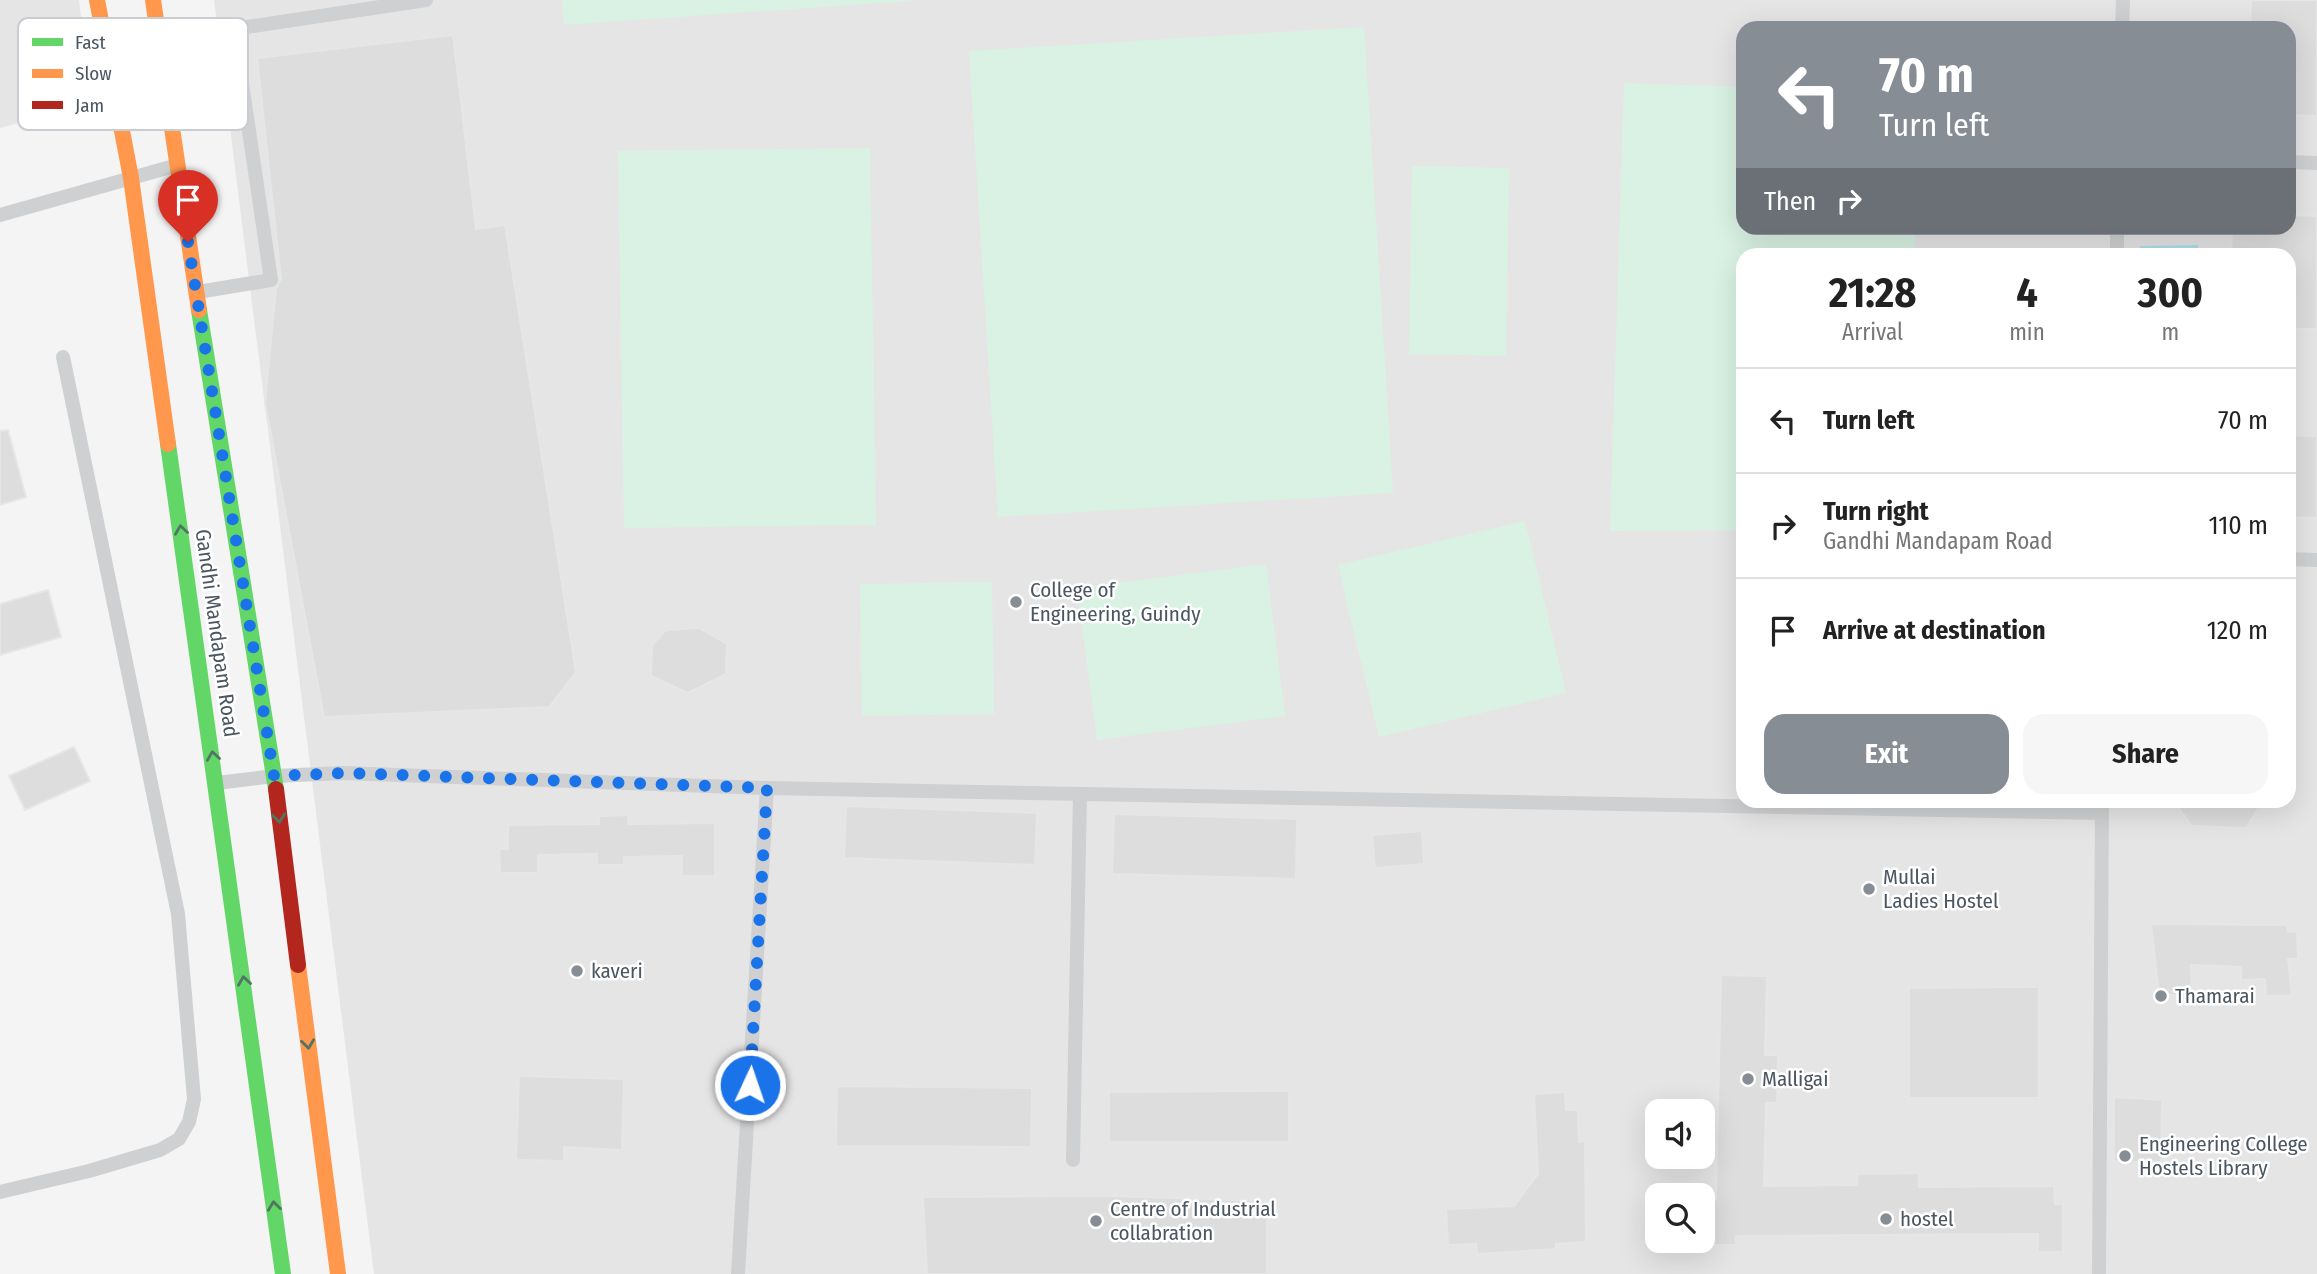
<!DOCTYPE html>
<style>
body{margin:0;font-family:"Fira Sans Condensed",sans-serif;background:#f6f6f6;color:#222;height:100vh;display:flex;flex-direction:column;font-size:26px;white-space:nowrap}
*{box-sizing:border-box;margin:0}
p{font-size:23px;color:#767676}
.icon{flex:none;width:38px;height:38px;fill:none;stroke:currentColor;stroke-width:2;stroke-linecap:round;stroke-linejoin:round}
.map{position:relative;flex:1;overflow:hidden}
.drawer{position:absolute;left:1736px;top:248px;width:560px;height:560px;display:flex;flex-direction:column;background:#fff;border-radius:21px;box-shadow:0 7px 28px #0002}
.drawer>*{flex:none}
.top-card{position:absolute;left:1736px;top:21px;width:560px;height:214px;border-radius:21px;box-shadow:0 7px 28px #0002;background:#868d94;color:#fff;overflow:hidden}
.tools{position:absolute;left:1645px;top:1099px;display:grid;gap:14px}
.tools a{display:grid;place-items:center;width:70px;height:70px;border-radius:14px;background:#fff;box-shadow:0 7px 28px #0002;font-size:35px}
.pin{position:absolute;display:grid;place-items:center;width:60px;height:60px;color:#fff;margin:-72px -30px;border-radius:50% 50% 50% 0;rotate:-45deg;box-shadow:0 0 7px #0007}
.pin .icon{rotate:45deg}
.me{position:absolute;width:77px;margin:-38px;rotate:3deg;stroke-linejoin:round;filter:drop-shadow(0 0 5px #0008)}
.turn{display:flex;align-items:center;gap:24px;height:147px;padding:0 28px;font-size:32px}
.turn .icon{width:91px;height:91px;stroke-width:2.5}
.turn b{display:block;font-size:49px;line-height:60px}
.then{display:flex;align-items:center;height:66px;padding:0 28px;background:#0003;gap:14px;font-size:26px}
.eta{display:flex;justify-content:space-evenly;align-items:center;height:119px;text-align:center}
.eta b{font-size:42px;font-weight:700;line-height:49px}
.action{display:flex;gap:14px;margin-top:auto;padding:14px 28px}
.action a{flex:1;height:80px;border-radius:21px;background:#868d94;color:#fff;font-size:28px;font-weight:700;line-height:80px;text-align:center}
.action a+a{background:#f6f6f6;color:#222}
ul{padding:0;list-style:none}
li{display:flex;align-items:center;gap:21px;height:105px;padding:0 28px;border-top:2px solid #e0e0e0}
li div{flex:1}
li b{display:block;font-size:26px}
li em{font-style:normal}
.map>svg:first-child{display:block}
.education{fill:#e6e5e6;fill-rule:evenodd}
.green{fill:#d9f2e3}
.water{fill:#aee2f0}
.building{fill:#ddddde;stroke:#e5e6e7;stroke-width:2}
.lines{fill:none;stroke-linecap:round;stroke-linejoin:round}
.lane{stroke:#ced0d2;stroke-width:14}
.fast{stroke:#63d668;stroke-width:16}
.slow{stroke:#ff974d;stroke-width:16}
.jam{stroke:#b3261e;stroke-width:16}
.oneway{stroke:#507663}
.route{stroke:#1a73e8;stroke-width:12;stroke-dasharray:0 21.6}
.poi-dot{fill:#868d94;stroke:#fff;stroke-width:2.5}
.labels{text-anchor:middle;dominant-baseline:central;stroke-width:5;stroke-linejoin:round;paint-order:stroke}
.poi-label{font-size:21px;fill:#4a5661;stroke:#fff;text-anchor:start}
.street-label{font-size:21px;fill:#4a5661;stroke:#fff}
.key{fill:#fff;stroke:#c9ccd0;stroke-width:2}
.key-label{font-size:19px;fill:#4a5661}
</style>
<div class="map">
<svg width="2317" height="1274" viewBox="0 0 2317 1274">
<rect width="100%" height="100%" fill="#f4f4f4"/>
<!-- education -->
<g class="education">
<path d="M0,0H79L91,103L0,128Z"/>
<path d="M214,0H2317V1274H374ZM1743,28H2289V228H1743ZM1743,256H2289V802H1743ZM1657,1111H1703V1157H1657ZM1657,1195H1703V1241H1657Z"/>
</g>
<!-- green -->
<g class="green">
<path d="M562,0H923L564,25Z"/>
<path d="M1364,27L1393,493L998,517L969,51Z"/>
<path d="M1624,83L1743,87V228H1915L1914,255L1743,256V530L1610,531Z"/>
<path d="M870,148L876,525L624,528L618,151Z"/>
<path d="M1412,166L1509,168L1506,356L1409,354Z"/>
<path d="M1525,521L1566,693L1379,737L1338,565Z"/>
<path d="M1266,564L1285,716L1097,740L1077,588Z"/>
<path d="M992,582L994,714L862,716L860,584Z"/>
</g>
<!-- water -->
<path class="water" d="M2198,245V255H2141L2140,246Z"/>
<!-- building -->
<g class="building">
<path d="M2251,0H2317V116L2289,115V28H2250Z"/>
<path d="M453,35L476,229L505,225L576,672L549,707L324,717L265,403L276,288L281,279L257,58Z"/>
<path d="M2289,215L2317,216V329H2289V256H2231L2232,228H2289Z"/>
<path d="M8,430L26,497L0,505V431Z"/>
<path d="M2289,435L2317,436V518L2289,517Z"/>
<path d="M48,590L61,637L0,655V604Z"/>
<path d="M699,628L727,644L726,674L688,693L651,676L652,645L666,630Z"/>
<path d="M74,747L90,781L25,810L9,776Z"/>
<path d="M2174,802H2262L2246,828L2192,826Z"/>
<path d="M846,806L1037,813L1035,865L844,858Z"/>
<path d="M1114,814L1297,819L1296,879L1112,874Z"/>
<path d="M629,815L628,824L715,823V876H682V856L624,857V865H597V854L538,855V873H500L499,849H508V825L599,824V816Z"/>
<path d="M1422,831L1424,864L1375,868L1372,835Z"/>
<path d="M2151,924L2287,925L2288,932L2297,931L2298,959H2288L2292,995L2266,996L2265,979L2241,980V967L2191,965L2192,995H2159Z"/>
<path d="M1721,975L1767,976L1765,1055H1778L1777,1103H1766L1764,1186L1857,1185V1174L1919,1173V1187L2054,1186L2055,1204H2063V1252H2038V1234L1736,1236V1245H1709V1199H1716Z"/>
<path d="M2039,987V1098H1909V988Z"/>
<path d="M519,1076L624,1079L622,1150L564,1147V1161L516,1160Z"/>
<path d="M837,1086L1032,1088L1031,1147L836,1146Z"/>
<path d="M1289,1091V1142H1109V1092Z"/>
<path d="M1565,1092L1566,1110H1578L1579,1142L1585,1141L1586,1242L1556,1244V1249L1477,1254L1476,1244L1448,1245L1446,1209L1514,1206L1538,1174L1534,1094Z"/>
<path d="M2114,1097L2162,1100L2161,1163L2114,1161Z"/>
<path d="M1109,1196L1267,1201V1274H927L923,1197Z"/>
</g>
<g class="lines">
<!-- lane -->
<g class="lane">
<path d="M2122,28L2123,0"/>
<path d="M2289,162L2317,163"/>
<path d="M0,215L174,166"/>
<path d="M2117,256V228"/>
<path d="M198,292L271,280L234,29L426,0"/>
<path d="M2289,559L2317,560"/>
<path d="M217,783L274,776L343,773L767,788L2101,813"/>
<path d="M1073,1160L1080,794"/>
<path d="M0,1192L89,1171L160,1150L179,1139L189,1122L194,1099L178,914L63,357"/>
<path d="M738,1274L767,788"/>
<path d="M2099,1274L2102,802"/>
</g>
<!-- fast -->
<g class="fast">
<path d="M199,310L276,789"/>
<path d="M168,444L283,1274"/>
</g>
<!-- slow -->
<g class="slow">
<path d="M97,0L131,178L168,444"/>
<path d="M153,0L199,310"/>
<path d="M298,965L338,1274"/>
</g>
<!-- jam -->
<path class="jam" d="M276,789L298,965"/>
</g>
<!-- one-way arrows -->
<defs><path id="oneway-chevron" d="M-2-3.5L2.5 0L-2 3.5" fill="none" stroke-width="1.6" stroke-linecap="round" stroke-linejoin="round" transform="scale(1.75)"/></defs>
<g class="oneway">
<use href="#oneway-chevron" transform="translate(181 530) rotate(-98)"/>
<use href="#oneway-chevron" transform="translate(213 756) rotate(-98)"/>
<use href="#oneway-chevron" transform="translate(279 818) rotate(83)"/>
<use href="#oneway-chevron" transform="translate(244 981) rotate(-98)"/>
<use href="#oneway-chevron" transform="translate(308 1044) rotate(83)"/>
<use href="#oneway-chevron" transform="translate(274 1206) rotate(-97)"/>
</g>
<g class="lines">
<!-- route -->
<path class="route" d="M188,242L274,776L343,773L767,788L750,1085"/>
</g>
<!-- markers -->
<g class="poi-dot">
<circle cx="1016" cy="602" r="7"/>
<circle cx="1869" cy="889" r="7"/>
<circle cx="577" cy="971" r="7"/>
<circle cx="2161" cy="996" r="7"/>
<circle cx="1748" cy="1079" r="7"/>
<circle cx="2125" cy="1156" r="7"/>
<circle cx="1886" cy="1219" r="7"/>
<circle cx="1096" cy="1221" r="7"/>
</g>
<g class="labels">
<!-- poi labels -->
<g class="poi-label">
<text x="1030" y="590">College of<tspan x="1030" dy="24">Engineering, Guindy</tspan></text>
<text x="1883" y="877">Mullai<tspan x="1883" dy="24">Ladies Hostel</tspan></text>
<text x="591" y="971">kaveri</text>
<text x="2175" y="996">Thamarai</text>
<text x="1762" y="1079">Malligai</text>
<text x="2139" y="1144">Engineering College<tspan x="2139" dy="24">Hostels Library</tspan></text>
<text x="1110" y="1209">Centre of Industrial<tspan x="1110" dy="24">collabration</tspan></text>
<text x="1900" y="1219">hostel</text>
</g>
<!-- street labels -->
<g class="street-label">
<text transform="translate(217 633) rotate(82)">Gandhi Mandapam Road</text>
</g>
</g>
<!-- legend -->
<rect x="18" y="18" width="230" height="112" rx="10" class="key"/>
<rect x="32" y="38" width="31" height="8" fill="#63d668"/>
<rect x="32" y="69" width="31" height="9" fill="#ff974d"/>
<rect x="32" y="101" width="31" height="8" fill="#b3261e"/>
<g class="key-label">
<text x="75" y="49">Fast</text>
<text x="75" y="80">Slow</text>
<text x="75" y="112">Jam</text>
</g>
</svg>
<div class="tools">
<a><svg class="icon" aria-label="sound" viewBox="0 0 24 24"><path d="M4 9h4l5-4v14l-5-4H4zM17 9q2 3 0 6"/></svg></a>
<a><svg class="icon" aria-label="search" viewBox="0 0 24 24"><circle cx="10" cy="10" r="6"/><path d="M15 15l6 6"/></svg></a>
</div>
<div class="pin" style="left:188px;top:242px;background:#d93025"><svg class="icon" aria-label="arrive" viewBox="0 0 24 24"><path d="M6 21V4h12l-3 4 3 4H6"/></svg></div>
<svg class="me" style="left:750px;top:1085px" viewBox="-20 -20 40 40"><circle r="17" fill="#1a73e8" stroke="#fff" stroke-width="3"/><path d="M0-11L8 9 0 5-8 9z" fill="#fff"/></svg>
<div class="top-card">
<div class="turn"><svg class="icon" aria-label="left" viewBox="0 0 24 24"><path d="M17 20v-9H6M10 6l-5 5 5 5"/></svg><div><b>70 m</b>Turn left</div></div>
<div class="then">Then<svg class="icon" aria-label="right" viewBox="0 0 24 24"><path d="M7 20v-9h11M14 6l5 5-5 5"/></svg></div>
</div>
<section class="drawer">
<div class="eta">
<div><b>21:28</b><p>Arrival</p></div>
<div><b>4</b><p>min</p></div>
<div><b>300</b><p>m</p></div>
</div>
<ul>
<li><svg class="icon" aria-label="left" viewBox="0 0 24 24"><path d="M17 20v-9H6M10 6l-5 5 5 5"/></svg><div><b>Turn left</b></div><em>70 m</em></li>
<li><svg class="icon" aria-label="right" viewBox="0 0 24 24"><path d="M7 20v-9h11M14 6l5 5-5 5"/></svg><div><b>Turn right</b><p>Gandhi Mandapam Road</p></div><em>110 m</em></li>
<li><svg class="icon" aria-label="arrive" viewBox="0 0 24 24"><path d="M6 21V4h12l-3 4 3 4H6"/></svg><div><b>Arrive at destination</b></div><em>120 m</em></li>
</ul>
<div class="action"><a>Exit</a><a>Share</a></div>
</section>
</div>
